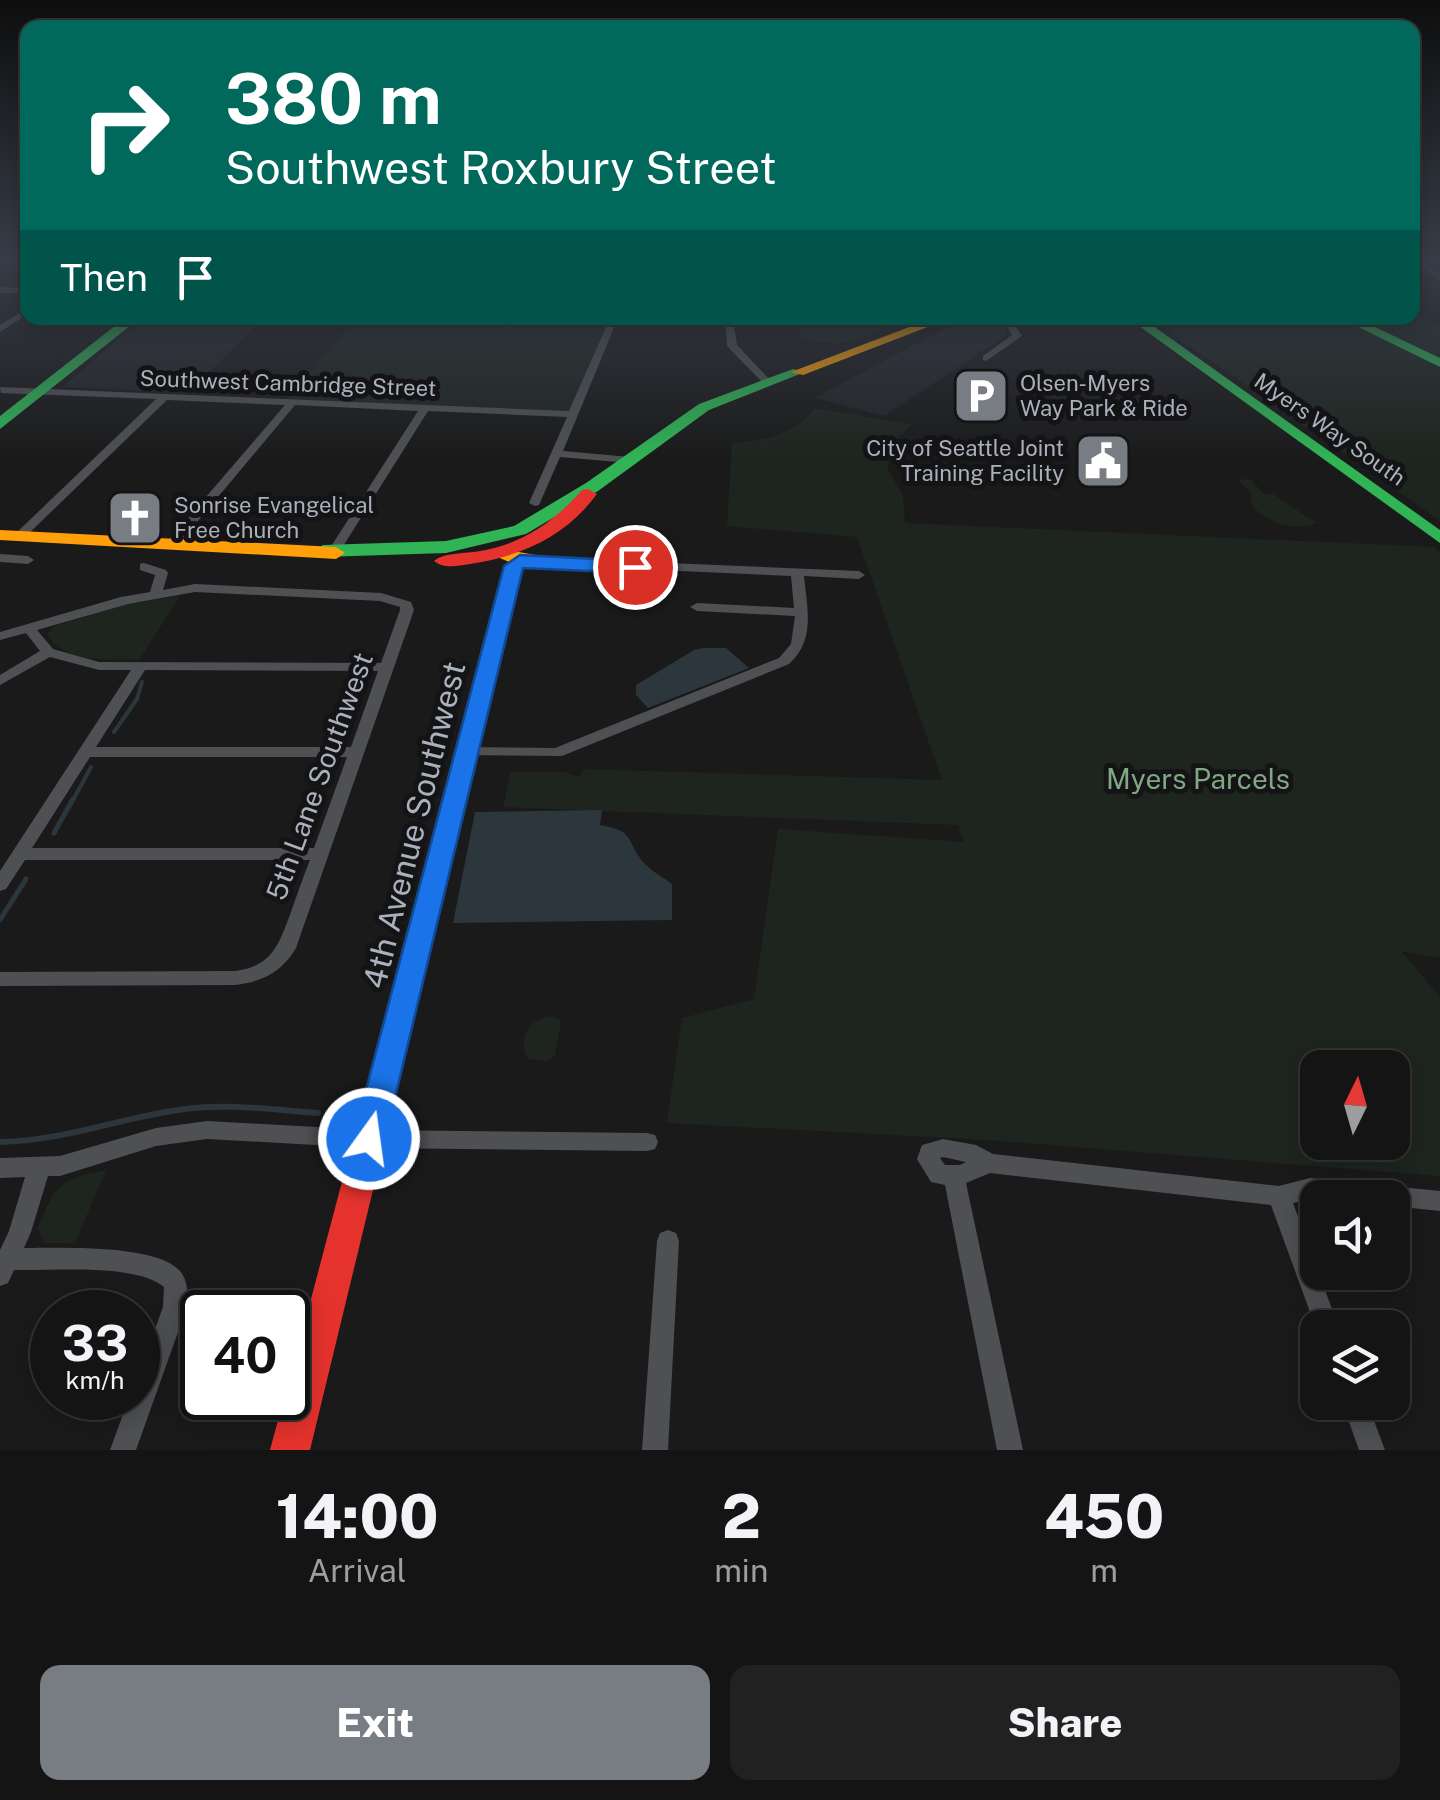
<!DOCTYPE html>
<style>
body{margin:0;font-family:"Public Sans",sans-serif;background:#212122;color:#f1f3f6;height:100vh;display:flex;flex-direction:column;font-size:38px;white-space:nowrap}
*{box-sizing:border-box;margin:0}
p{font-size:32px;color:#9d9ea0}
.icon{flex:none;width:55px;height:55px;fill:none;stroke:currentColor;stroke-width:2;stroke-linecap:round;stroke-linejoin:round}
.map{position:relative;height:1450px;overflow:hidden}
.side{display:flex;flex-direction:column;background:#141414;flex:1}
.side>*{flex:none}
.top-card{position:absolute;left:20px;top:20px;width:1400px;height:305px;border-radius:20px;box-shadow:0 5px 25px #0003,0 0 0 2px #333334;background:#00695c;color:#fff;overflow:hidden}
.needle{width:65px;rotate:5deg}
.controls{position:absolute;left:1300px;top:1050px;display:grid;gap:20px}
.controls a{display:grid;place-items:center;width:110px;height:110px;border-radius:20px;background:#141414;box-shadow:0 5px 25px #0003,0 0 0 2px #333334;font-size:50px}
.speed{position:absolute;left:30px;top:1290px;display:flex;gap:20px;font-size:50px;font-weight:700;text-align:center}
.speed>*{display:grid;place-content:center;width:130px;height:130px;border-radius:50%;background:#141414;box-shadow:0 5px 25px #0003,0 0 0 2px #333334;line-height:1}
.speed small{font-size:25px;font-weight:400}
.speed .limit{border:5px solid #111;border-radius:15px;background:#fff;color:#111}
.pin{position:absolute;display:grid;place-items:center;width:85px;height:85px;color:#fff;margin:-42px;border:5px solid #fff;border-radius:50%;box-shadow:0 2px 10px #0007}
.me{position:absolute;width:110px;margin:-55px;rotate:14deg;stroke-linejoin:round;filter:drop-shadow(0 0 8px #0008)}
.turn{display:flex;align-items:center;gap:35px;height:210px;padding:0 40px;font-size:45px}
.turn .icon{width:130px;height:130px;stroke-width:2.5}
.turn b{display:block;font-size:70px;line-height:85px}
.then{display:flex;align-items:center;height:95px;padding:0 40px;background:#0003;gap:20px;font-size:38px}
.eta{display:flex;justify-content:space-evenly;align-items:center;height:170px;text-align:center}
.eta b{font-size:60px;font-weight:800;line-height:70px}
.button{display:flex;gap:20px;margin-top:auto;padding:20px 40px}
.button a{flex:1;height:115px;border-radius:20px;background:#787c83;color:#fff;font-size:40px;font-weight:800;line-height:115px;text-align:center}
.button a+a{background:#212122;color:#f1f3f6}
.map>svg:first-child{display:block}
.built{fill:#242428}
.green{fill:#1e251f;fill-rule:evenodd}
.water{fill:#2c363d}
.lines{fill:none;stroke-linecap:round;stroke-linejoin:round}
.stream-far2{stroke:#2c363d;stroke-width:4}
.stream-far1{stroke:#2c363d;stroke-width:5}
.stream{stroke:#2c363d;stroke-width:6}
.street{fill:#4e5053;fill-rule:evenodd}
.fast{fill:#30b455;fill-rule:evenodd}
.slow{fill:#ff9f0a;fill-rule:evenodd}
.jam{fill:#e5322d;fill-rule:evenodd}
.route{fill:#1a73e8;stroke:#114b97;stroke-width:2.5}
.labels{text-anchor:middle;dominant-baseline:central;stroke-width:10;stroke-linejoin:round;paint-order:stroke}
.far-street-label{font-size:22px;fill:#abb1bb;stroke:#141417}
.far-poi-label{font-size:22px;fill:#abb1bb;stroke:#141417;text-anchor:start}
.street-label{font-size:28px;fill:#abb1bb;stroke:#141417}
.park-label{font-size:28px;fill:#82a783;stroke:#141417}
.near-street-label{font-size:32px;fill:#abb1bb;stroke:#141417}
</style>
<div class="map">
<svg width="1440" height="1450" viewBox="0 0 1440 1450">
<rect width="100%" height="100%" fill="#1a1a1a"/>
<!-- built -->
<g class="built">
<path d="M144,318H264L188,393L62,387Z"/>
<path d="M964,318L1003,324L1008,334L884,416L815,398Z"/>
</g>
<!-- green -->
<g class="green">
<path d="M1413,313L1440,325V521L1150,318H1412Z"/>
<path d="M355,318H609L572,409L566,411L287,400Z"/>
<path d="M800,318H922L839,344L801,339Z"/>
<path d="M815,408L912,424L897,439L887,468L903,495L905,523L1434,547L1440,553V958L1401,951L1440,997V1176L987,1140L667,1123L682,1018L754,999L778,829L964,842L958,825L503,807L511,772H563L581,777L583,769L942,780L857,537L727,526L732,443C768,440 791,436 815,408ZM1318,1068H1392V1142H1318Z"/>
<path d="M1238,479L1251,480L1264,494H1273L1316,523C1294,533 1264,522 1250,503L1252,495Z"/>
<path d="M180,596L139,660C109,659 63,664 47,634L55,626L126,604Z"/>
<path d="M554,1016L561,1021L555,1056L548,1061L528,1059C517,1037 530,1017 554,1016Z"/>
<path d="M106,1170L75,1243H44L38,1228C55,1184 60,1179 106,1170Z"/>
</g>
<!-- water -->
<g class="water">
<path d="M704,648H726L749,668L648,708L636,695V685L694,650Z"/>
<path d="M602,810L600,825C632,831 625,835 640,858C646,868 663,877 672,884V920L453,923L475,812Z"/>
</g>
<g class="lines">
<!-- stream-far2 -->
<g class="stream-far2">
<path d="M114,732L137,699L142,682"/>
<path d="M72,802L91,767"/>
</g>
<!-- stream-far1 -->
<g class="stream-far1">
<path d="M54,833L73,799"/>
<path d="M0,920L26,879"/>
</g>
<!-- stream -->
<path class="stream" d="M0,1142C64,1141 122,1117 185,1109C229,1103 274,1110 318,1113"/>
<!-- street -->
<g class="street">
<path d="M1421,258L1440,275V281L1412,259Z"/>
<path d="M0,287L28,288V293H0Z"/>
<path d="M28,308V314L0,332V325Z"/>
<path d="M610,318H618L563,451L630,457L635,460L630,463L560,457L539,505L535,506L529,503L567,417L428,411L340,551H332L330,548L418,411L295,405L177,546H169V540L285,405L167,400L23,539L19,540L13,536L156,399L1,393L0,387L569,411Z"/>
<path d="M725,318H733L737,345L771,381V385H765L727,346Z"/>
<path d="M990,318C1006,317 1014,322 1022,336L986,361L983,360V356L1012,335L1007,327Z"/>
<path d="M0,554L28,556L34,560L28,564L0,562Z"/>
<path d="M528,557L859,571L865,575L859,579L804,576C807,608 816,640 789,664L562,756L461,755L458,752L461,749L466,747L555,748L779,658L791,644L795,616L697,611L690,607L697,603L794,608L791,576L524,564L522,561Z"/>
<path d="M144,563L166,570L168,573L163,590L195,584L381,593L411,602L414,610L296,948C282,972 262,982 235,985L0,986V972L235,971C273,966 279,944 291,912C297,895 303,877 310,860H25L6,889L0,891V871L131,670H99L50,657L0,685V675L40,651L26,633L0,640V632L121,597L150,592L155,575L140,570V564ZM195,592L380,601L400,607V610L381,663L99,662L53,649L37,630L128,604ZM145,670L378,671L351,747H96ZM90,757H347L314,848H32Z"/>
<path d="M207,1121L369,1130L647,1133L655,1135L658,1142L655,1149L647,1151L369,1148L207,1139L156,1146L60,1176H48L31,1232L24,1248C59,1248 154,1244 179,1270C188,1279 188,1294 187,1307L136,1450H110L129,1398H138V1376L163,1307L164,1287C136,1263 52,1271 14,1270L8,1283L0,1286V1250L9,1231L25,1177L0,1178V1158L60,1156L156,1128Z"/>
<path d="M943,1139L976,1145L993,1154L1279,1186L1310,1178L1440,1191V1211L1392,1206V1198H1318L1293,1203L1339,1328H1318V1334L1271,1205L990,1173L966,1183L1023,1450H997L945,1185L931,1182L917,1159L922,1145ZM943,1157L966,1162L960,1165H945L940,1158Z"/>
<path d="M668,1230L676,1233L679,1241L668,1450H642L657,1241L660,1233Z"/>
<path d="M1342,1402H1367L1385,1450H1359Z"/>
</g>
<!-- fast -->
<g class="fast">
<path d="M125,318H140L0,429V416Z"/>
<path d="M1128,318H1142L1440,530V543Z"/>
<path d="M1340,318H1356L1440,358V367Z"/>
<path d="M793,369L805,372L709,410L598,491L526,534L446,553L323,557L314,551L323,545L446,541L514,526L586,483L699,404Z"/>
</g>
<!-- slow -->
<g class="slow">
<path d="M933,318H951L803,375L791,372Z"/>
<path d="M0,530L336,547L345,553L336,559L0,540Z"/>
<path d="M502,549L546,557L548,561L539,567L522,564L453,860L449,866H431L427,860L509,562L493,555Z"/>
</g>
<!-- jam -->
<g class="jam">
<path d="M588,489L597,494C565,537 522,556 470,564C457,566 444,569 434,561C445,552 465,554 480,551C522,544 554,522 582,490Z"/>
<path d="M440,851L449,854L453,860L310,1450H270L284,1398H288V1386L427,860L431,854Z"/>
</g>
</g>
<!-- sky -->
<linearGradient id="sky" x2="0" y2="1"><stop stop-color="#0e0e0e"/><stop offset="0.56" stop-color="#383e49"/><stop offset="1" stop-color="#383e49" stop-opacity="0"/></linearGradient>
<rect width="1440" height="461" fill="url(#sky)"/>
<!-- route -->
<path class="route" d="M520,555L635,561L645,567L635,573L523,568L385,1139L381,1149L369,1153L358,1149L353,1139L504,566Z"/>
<!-- icons -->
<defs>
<g id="parking-square" transform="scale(2.875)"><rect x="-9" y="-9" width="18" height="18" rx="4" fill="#787c83" stroke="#141417"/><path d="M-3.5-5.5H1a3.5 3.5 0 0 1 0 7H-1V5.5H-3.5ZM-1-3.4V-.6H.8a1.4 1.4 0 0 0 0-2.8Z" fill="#fff"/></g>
<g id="civic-square" transform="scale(2.875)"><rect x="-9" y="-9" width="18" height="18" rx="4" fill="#787c83" stroke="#141417"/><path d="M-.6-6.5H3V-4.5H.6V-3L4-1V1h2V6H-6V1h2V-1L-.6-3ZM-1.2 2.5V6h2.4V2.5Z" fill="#fff"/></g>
<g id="church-square" transform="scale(2.875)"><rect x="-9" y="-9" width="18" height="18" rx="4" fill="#787c83" stroke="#141417"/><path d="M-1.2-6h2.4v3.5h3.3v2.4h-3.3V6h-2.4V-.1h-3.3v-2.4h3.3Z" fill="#fff"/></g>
</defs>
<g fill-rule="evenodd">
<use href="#parking-square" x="981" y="396"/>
<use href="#civic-square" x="1103" y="461"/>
<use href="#church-square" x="135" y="518"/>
</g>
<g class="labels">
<!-- far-street labels -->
<g class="far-street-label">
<text transform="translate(288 383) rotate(2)">Southwest Cambridge Street</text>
<text transform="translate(1330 429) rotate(35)">Myers Way South</text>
</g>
<!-- far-poi labels -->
<g class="far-poi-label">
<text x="1020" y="383">Olsen-Myers<tspan x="1020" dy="25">Way Park &amp; Ride</tspan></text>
<text x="1064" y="448" text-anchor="end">City of Seattle Joint<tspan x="1064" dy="25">Training Facility</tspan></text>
<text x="174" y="505">Sonrise Evangelical<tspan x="174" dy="25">Free Church</tspan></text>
</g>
<!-- street labels -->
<g class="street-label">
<text transform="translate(319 776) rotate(-70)">5th Lane Southwest</text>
</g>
<!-- park labels -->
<g class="park-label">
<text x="1198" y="778">Myers Parcels</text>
</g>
<!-- near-street labels -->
<g class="near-street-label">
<text transform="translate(414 825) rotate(-76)">4th Avenue Southwest</text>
</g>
</g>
</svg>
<div class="controls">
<a><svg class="needle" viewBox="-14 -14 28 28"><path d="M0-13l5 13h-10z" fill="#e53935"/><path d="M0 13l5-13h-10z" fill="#9d9ea0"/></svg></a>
<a><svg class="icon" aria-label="sound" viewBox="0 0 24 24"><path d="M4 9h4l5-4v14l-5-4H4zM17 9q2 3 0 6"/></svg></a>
<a><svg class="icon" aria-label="layers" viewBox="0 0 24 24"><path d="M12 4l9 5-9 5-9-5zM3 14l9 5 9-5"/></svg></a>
</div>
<div class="speed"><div>33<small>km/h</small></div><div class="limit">40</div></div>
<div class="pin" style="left:635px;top:567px;background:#d93025"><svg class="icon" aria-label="arrive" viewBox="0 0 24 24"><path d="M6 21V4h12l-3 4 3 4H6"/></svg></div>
<svg class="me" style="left:369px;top:1139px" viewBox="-20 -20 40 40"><circle r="17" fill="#1a73e8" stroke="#fff" stroke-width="3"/><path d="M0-11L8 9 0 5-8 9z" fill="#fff"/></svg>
<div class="top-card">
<div class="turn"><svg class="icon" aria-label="right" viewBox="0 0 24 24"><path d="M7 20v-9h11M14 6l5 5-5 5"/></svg><div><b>380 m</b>Southwest Roxbury Street</div></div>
<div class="then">Then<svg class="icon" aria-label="arrive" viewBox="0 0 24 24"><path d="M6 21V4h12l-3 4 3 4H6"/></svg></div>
</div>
</div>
<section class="side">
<div class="eta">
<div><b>14:00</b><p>Arrival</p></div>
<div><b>2</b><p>min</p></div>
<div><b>450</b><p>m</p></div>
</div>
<div class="button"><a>Exit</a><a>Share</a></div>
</section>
